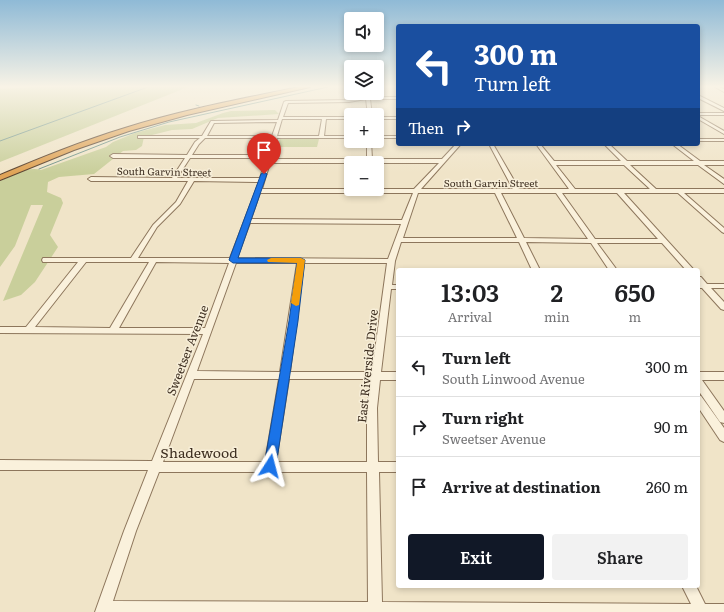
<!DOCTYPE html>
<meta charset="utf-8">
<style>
body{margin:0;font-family:Literata,serif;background:#f2f2f2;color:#202124;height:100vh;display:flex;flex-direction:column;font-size:15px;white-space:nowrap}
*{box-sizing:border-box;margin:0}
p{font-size:13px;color:#757577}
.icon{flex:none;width:22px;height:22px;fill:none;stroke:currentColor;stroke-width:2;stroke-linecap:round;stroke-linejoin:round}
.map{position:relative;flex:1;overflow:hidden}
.drawer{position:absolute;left:396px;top:268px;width:304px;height:320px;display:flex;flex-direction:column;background:#fff;border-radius:4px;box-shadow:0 2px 6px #0003}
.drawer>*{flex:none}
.guide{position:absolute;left:396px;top:24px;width:304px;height:122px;border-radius:4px;box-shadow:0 2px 6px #0003;background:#1a4fa0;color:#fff;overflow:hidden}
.tools{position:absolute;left:344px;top:12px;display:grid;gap:8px}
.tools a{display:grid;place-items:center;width:40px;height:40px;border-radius:4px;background:#fff;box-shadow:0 2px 6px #0003;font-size:20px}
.pin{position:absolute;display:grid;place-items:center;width:34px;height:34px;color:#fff;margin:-41px -17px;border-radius:50% 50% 50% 0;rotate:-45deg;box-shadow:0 0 4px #0007}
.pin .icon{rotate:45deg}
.me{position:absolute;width:44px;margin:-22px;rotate:9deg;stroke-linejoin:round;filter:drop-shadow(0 0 3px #0008)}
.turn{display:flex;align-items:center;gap:14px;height:84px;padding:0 12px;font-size:18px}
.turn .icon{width:52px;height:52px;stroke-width:2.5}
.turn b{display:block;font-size:28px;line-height:34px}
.then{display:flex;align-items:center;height:38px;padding:0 12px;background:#0003;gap:8px;font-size:15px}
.eta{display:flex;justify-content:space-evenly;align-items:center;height:68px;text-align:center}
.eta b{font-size:24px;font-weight:600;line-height:28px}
.cta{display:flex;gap:8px;margin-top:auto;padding:8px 12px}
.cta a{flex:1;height:46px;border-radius:4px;background:#111827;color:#fff;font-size:16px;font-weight:600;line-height:46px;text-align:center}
.cta a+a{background:#f2f2f2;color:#202124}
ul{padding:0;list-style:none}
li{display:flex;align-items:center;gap:12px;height:60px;padding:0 12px;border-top:1px solid #e0e0e0}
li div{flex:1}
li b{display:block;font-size:15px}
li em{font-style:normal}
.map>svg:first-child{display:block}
.green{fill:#c9cf9b}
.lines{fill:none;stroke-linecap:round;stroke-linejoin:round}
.stream{stroke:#6f938a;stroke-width:1}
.minor-casing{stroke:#8d765c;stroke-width:2}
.highway-casing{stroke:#5b4430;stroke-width:2}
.minor{fill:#faf1dc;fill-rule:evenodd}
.highway{fill:#e0a458;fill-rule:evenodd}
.route{fill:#1a73e8;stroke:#114b97}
.slow{fill:#f59e0b}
.labels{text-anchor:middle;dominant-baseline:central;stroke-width:3;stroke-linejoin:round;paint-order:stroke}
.far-street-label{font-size:10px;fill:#3d2e20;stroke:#f7eed8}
.street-label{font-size:12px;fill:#3d2e20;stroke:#f7eed8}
.near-street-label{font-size:14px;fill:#3d2e20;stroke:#f7eed8}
</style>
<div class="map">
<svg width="724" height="612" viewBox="0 0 724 612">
<rect width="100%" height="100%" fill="#f0e4c8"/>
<!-- green -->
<g class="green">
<path d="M35,87H188L0,162V89Z"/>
<path d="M275,110L279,114L218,118L192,129L172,130L144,137L142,146L136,150L123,151L94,174L59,177L48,182L47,192L61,198L63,203L50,235L58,247L35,282L21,295L3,301L43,205H31L15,246L0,267V181C13,176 27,166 41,170L106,147L113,142L135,133L165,125L196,123L223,113L231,111Z"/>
<path d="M280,139H319L317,147H277Z"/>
</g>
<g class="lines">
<!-- stream -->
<g class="stream">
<path d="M196,105L199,106"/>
<path d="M0,141L148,87"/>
<path d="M39,169L120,137L169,122L328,87"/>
</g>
<!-- minor casing -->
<g class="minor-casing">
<g id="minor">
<path d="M715,87H719L724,89V92Z"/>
<path d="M698,95L724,108V111L698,98Z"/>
<path d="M365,97H398V99H370L372,115H368L366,99L349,102L288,103L283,117H351V119H326L324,136H351V138H277L271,159H367V141H371L372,159H442L456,144H461L421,189H513L489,144H493L519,189H569L536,144H540L554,161H621L604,144H609L627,161H694L672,144H677L700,161H724V165H704L724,179V184L698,165H630L656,189H724V193H684L724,228V233L722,232L678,193H624L694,270H686L662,243H597L617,270H609L591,243L526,242L540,270H532L519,242H401L395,261L392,285H398V289H391L381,372H398V380H380L377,408L378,462H398V472H379L382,602L691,604L682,586H696L705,604H724V612H95L124,531L148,470H0V460L152,461L203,334L0,333V327H26L78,262H43L42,260L43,258H131L153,225L176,202L188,181H91L88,179L91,177L172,178L185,158H113L110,156L113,154L187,155L195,142L200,138H138V136H202L211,121H213L278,120L284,102L286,101L349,100ZM282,119H322L319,136H277ZM277,122L272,136H207L214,123ZM205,138H272L273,139L267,155H192L199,144ZM190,158H266L260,178H177ZM270,163H439L414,189H262ZM556,165H624L650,189H575ZM194,181L259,182L230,258H138L157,227L180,204ZM260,193H413L402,220L251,219ZM418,193H495L517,238H403ZM501,193H556L588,239L524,238ZM562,193H617L658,239H595ZM250,223L401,224L388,259L237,258ZM86,262H149L110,328L35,327ZM156,262L229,263L205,328H119ZM236,263H297L280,372L197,371ZM304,263H387L372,372H290ZM194,379H279L265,462H163ZM289,379H371L367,408V462H276ZM159,472H367L368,602L113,601L136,531Z"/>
<rect x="698" y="113" width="26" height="2"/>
<path d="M698,116L724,131V134L698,119Z"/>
<rect x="377" y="117" width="21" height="2"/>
<rect x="377" y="136" width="21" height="2"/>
<rect x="698" y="139" width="26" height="2"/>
<path d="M698,277H701L707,284H724V288H711L724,302V310L721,309L702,288H700L698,284Z"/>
<path d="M698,372H724V380H702L724,411V423L720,422L698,390Z"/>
<path d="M698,395L701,396L724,428V442L720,440L698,407Z"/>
</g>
</g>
<!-- highway casing -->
<g class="highway-casing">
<path id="highway" d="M299,87H310L187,115L129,131L74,150L0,180V175C41,158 82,141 125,128C182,110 241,99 299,87Z"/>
</g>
<!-- minor -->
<use href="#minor" class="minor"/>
<!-- highway -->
<use href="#highway" class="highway"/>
</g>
<!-- sky -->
<linearGradient id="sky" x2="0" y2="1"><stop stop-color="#8fbad6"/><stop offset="0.5" stop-color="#f8f3e6"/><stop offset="1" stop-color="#f8f3e6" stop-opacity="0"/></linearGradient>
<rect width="724" height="173" fill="url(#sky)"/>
<!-- route -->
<path class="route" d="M264,172L267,174L238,258H301L305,260L298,321L276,466L274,470L270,472L266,470L264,466L289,321L297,263H233L229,260L261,174Z"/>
<!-- slow -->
<path class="slow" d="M271,258H301L305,260L299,305L296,306L291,303L297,263L268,262L267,260Z"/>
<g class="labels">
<!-- far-street labels -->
<g class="far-street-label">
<text transform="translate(164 171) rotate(1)">South Garvin Street</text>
<text x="491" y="182">South Garvin Street</text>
</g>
<!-- street labels -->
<g class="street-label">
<text transform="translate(187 350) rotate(-69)">Sweetser Avenue</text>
<text transform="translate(367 366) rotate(-84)">East Riverside Drive</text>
</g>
<!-- near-street labels -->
<g class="near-street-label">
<text x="199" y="452">Shadewood</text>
</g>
</g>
</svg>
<div class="tools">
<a><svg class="icon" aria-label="sound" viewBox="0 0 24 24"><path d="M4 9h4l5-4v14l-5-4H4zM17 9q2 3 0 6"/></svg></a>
<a><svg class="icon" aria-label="layers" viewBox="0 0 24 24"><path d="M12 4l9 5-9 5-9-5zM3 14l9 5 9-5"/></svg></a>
<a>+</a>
<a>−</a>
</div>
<div class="pin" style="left:264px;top:174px;background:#d93025"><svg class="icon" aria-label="arrive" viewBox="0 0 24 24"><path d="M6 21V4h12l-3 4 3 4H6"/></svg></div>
<svg class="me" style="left:270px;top:466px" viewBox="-20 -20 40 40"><path d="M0-17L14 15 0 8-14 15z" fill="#1a73e8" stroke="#fff" stroke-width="4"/></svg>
<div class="guide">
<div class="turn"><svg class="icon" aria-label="left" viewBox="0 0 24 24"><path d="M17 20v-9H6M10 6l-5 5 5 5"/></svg><div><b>300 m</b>Turn left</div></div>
<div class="then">Then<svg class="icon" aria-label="right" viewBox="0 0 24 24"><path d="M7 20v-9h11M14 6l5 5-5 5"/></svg></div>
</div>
<section class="drawer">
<div class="eta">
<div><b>13:03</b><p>Arrival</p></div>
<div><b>2</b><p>min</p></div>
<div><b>650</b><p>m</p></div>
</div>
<ul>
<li><svg class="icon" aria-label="left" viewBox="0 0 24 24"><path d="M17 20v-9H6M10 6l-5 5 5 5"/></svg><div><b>Turn left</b><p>South Linwood Avenue</p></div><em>300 m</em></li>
<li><svg class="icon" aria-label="right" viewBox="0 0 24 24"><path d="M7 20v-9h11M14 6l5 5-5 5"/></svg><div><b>Turn right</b><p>Sweetser Avenue</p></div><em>90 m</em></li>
<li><svg class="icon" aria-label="arrive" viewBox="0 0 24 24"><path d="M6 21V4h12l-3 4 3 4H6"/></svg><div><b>Arrive at destination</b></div><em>260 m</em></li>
</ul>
<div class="cta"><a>Exit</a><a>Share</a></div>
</section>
</div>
